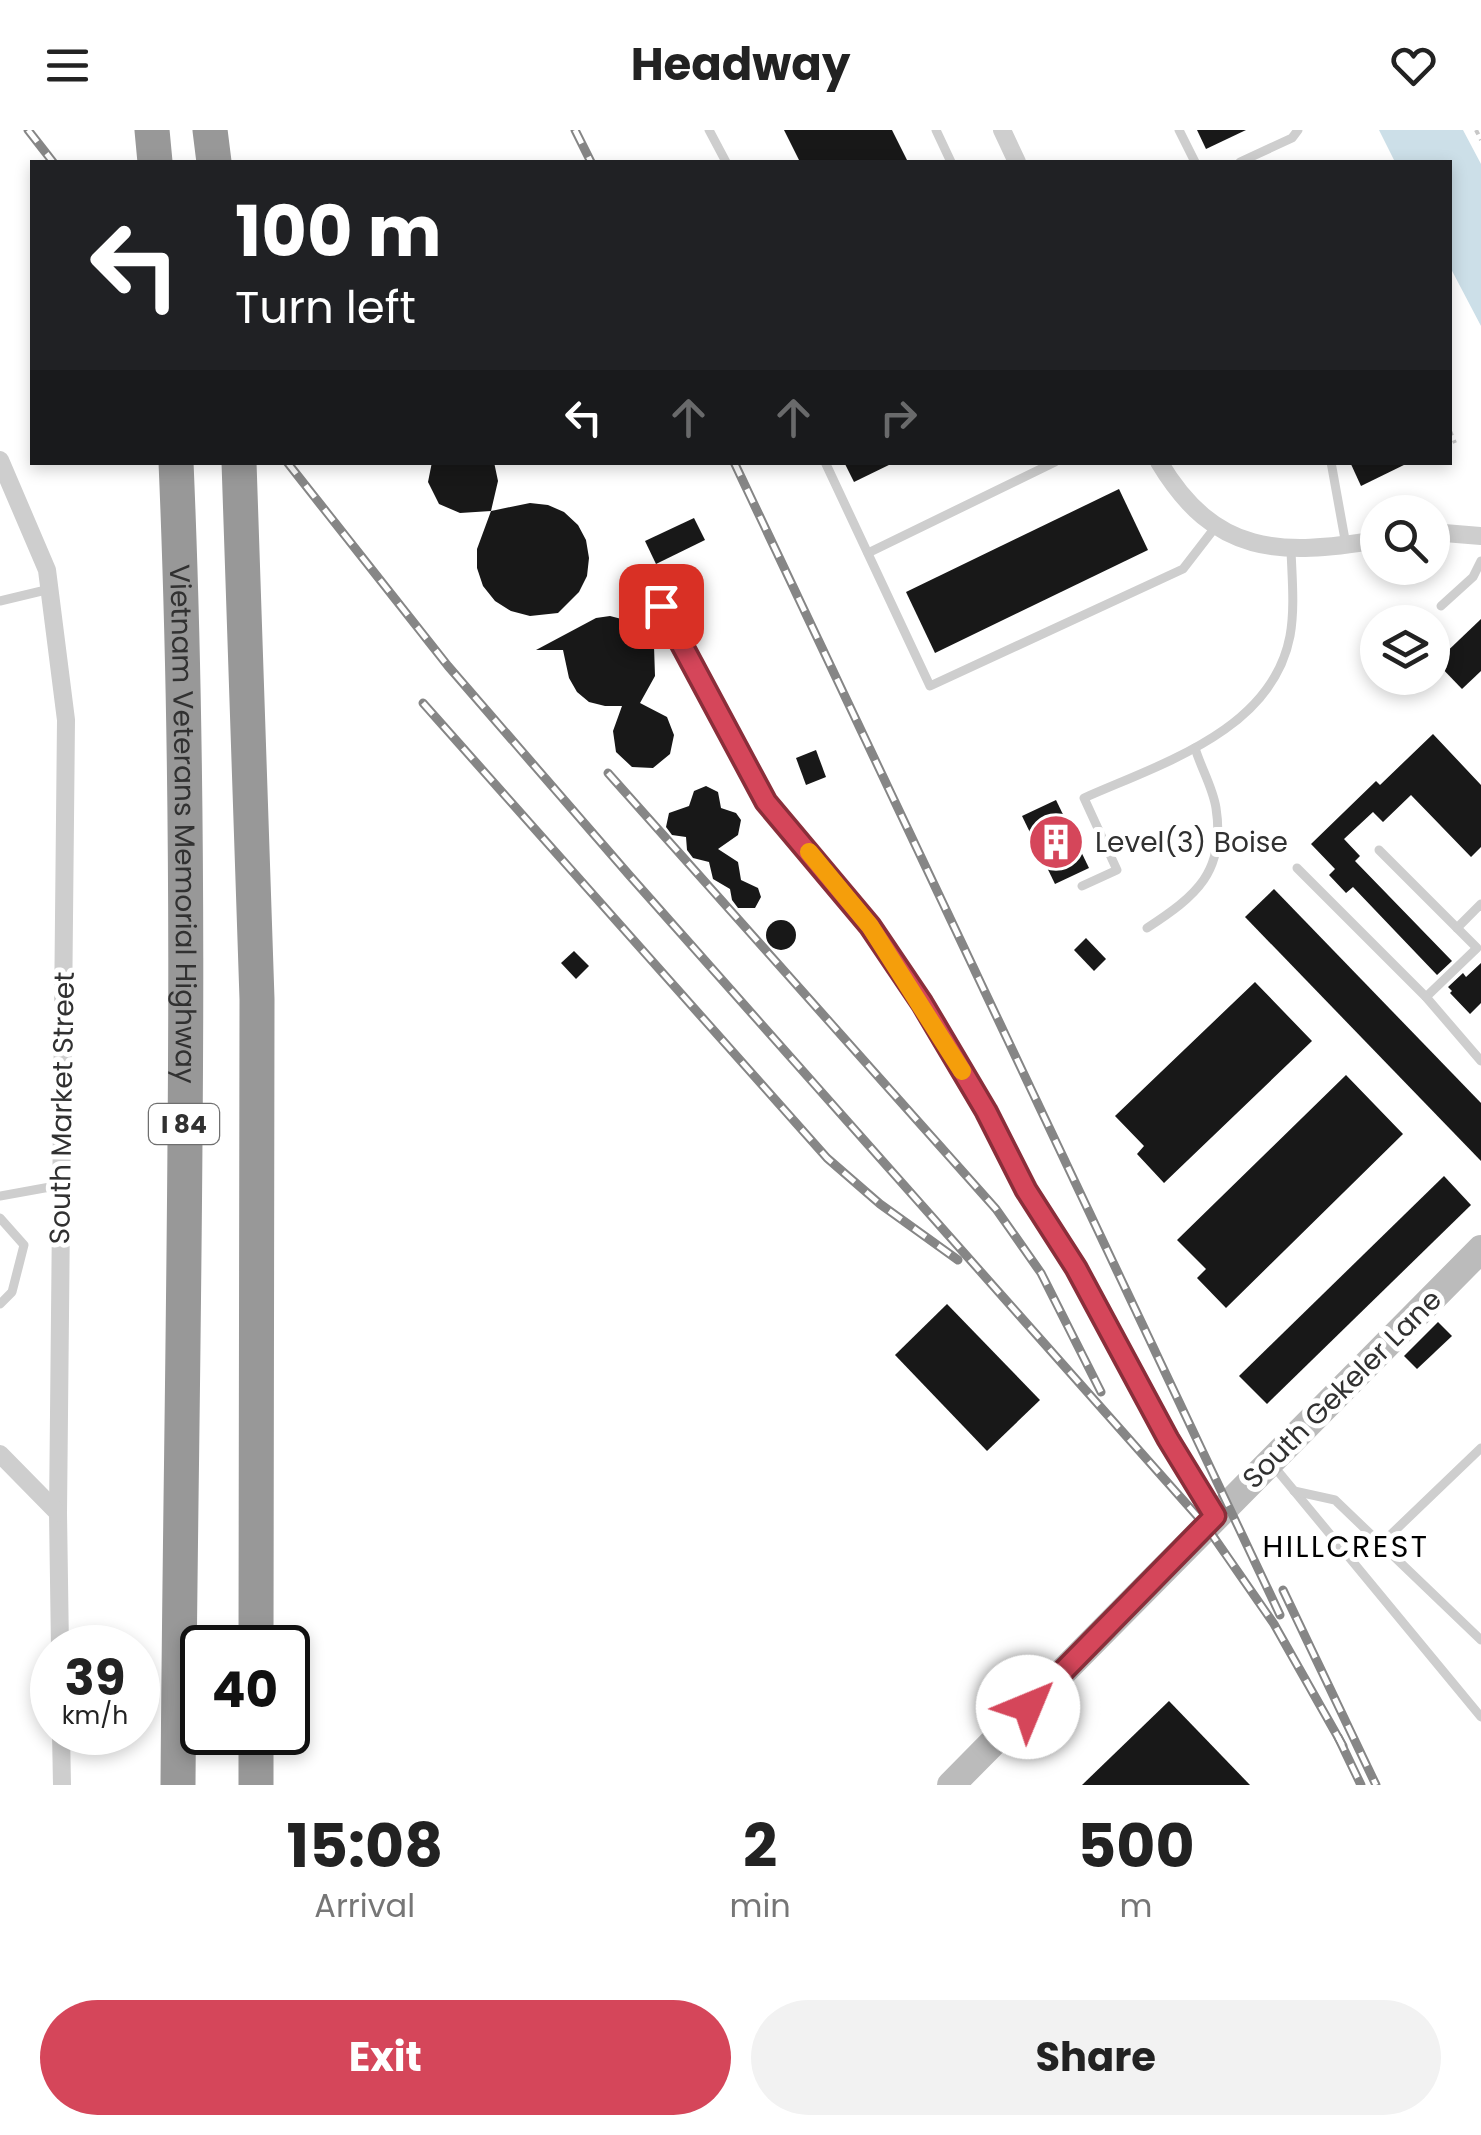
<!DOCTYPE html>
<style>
body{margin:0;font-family:Poppins,sans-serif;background:#f2f2f2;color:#222;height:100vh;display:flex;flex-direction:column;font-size:38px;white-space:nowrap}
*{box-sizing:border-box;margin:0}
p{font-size:32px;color:#767676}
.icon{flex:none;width:55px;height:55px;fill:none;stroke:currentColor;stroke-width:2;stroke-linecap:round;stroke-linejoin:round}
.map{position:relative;height:1655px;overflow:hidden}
.side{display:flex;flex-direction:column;background:#fff;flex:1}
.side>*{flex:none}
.top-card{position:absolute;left:30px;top:30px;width:1422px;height:305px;border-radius:0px;box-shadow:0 5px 15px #0003;background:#202124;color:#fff;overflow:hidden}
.controls{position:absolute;left:1360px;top:365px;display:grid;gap:20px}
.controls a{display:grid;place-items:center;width:90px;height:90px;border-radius:50%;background:#fff;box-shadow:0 5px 15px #0003;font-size:50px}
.speed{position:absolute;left:30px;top:1495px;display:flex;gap:20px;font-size:50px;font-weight:700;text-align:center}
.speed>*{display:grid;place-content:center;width:130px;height:130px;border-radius:50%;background:#fff;box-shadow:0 5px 15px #0003;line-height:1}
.speed small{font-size:25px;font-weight:400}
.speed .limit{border:5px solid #111;border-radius:15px;background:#fff;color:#111}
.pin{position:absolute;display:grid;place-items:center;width:85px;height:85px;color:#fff;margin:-42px;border-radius:20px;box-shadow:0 5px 15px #0006}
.me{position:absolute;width:110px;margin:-55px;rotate:45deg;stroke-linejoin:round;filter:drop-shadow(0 0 8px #0008)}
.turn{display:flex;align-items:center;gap:35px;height:210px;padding:0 40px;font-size:45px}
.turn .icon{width:130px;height:130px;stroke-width:2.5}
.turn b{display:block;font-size:70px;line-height:85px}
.lanes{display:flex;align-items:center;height:95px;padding:0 40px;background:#0003;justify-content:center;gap:50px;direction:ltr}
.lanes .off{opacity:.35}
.eta{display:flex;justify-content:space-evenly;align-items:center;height:170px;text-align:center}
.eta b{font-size:60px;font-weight:700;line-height:70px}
.cta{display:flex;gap:20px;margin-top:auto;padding:20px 40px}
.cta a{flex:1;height:115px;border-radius:60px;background:#d5465a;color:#fff;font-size:40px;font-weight:700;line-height:115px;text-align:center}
.cta a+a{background:#f2f2f2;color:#222}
header{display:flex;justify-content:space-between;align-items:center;height:130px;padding:0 40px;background:#fff;font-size:45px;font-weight:700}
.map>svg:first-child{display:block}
.water{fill:#ccdfe8}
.building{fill:#181818}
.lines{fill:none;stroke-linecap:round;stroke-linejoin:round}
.path{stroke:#c8c8c8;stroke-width:4;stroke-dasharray:5 5;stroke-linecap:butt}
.lane{stroke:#cecece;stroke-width:9}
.street{stroke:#cecece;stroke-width:18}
.secondary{stroke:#bbb;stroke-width:28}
.highway{stroke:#989898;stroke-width:35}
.rail-casing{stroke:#868686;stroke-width:9}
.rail{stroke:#fff;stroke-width:5;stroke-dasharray:15;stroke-linecap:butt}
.route-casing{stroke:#8a2e3a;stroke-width:25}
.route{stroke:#d5465a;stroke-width:18}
.slow{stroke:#f59e0b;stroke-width:18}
.labels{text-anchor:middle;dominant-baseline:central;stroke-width:10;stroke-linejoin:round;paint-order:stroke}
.shield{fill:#fff;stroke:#6f6f6f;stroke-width:2.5}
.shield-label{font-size:25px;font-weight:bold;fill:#313131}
.street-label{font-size:28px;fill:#313131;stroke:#fff}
.poi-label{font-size:28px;fill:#313131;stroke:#fff;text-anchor:start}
.neighbourhood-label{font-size:30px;letter-spacing:2.5px;fill:#000;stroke:#fff}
</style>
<header><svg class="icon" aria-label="menu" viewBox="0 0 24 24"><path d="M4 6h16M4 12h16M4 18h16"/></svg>Headway<svg class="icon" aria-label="heart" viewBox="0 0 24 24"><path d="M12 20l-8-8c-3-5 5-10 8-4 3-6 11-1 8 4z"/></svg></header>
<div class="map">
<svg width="1481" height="1655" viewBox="0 0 1481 1655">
<rect width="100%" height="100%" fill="#fff"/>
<!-- water -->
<path class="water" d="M1379,0H1463L1481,34V196L1450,137V32H1395Z"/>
<!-- building -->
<g class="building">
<path d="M784,0H892L908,32H800Z"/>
<path d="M1197,0H1246L1206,19Z"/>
<path d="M432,332H494L498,351L491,381L530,373L548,375L564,382L578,395L586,410L589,428L587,446L579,462L558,483L530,486L511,481L495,471L483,456L477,438V419L491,381L460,383L439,374L428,352Z"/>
<path d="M844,332H895L854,352Z"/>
<path d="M1350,332H1410L1361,356Z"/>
<path d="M1119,359L1148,420L935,523L906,462Z"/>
<path d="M694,388L705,410L656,434L645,411Z"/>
<path d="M610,486L637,493L654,516L655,546L640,573L667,587L674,605L670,624L653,638L632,637L616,622L613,601L622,576H605L589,572L577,562L569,548L563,520H536L596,488Z"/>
<path d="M1481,489V541L1462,559L1436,532Z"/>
<path d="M1433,604L1481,655V717L1471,727L1411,665L1383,692L1373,682L1344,709L1360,726L1355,731L1452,831L1437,845L1353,757L1346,763L1329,745L1335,739L1311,714L1376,651L1380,655Z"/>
<path d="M816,620L826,647L806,655L796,628Z"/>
<path d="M706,656L718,662L721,678L736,683L741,690L738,705L718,719L738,732L741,750L758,758L761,767L755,778H738L732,770L730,759L713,749L709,732L693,728L687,720L686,707L672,705L666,697L669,683L689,676L694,661Z"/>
<path d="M1056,670L1089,738L1055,754L1022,686Z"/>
<path d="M1274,759L1481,973V1031L1245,787Z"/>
<circle cx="781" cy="805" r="15"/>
<path d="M1086,808L1106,829L1094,841L1074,820Z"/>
<path d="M574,821L589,836L576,849L561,833Z"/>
<path d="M1481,833V873L1470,884L1450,863L1452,861L1448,857L1463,843L1466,847Z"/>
<path d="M1255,852L1312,911L1164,1053L1137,1024L1144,1016L1115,986Z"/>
<path d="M1346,945L1403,1004L1226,1178L1197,1148L1206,1139L1177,1110Z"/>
<path d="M1444,1046L1471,1075L1267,1274L1239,1246Z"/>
<path d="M947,1174L1040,1270L987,1321L895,1225Z"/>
<path d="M1438,1192L1452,1206L1417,1239L1404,1226Z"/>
<path d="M1169,1571L1250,1655H1082Z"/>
</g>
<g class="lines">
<!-- path -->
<g class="path">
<path d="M1476,0L1481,10"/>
<path d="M1450,301L1455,313"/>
</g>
<!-- lane -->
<g class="lane">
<path d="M709,0L726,32"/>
<path d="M936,0L951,32"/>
<path d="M1179,0L1195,32"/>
<path d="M1240,32L1292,8L1298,0"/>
<path d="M825,332L930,556L1183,439L1217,395"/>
<path d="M1331,332L1346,415"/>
<path d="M868,423L1055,332"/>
<path d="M0,471L50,459"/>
<path d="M661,476L766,672L870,796L922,873L986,981L1026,1059L1076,1138L1167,1309L1214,1384"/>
<path d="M1441,476L1473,447L1481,431"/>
<path d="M1379,720L1477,818L1426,867"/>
<path d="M1297,738L1426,867L1481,931"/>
<path d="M1082,756L1117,740L1084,668C1160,634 1272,601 1290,506C1295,478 1292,448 1291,420"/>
<path d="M1147,798C1196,766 1226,742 1216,678C1213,658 1201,638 1195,618"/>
<path d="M1457,798L1481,774"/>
<path d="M0,1066L61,1055"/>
<path d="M0,1088L24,1115L12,1162L0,1174"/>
<path d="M1272,1334L1481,1587"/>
<path d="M1294,1361L1335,1370L1481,1510"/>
<path d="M1382,1413L1481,1318"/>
</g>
<!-- street -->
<g class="street">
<path d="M1002,0L1017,32"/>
<path d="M0,330L47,440L66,590L58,1383L60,1518"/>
<path d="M1159,332C1215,426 1280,426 1378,410"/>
<path d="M1432,402L1481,406"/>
<path d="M0,1324L58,1383"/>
<path d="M61,1602L62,1655"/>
</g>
<!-- secondary -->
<path class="secondary" d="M951,1655L1481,1119"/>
<!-- highway -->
<g class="highway">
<path d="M152,0L155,32"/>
<path d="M210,0L214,32"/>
<path id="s1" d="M176,332C195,773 181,1214 178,1655"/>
<path d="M239,332L257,869L256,1518"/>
<path d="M256,1655V1602"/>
</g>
<!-- rail casing -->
<g class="rail-casing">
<g id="rail">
<path d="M28,0L53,32"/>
<path d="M575,0L591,32"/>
<path d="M287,332L448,536L630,746L1206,1396L1274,1494L1343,1616"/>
<path d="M734,332L1280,1485"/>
<path d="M423,573L827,1028L880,1074L958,1130"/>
<path d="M608,643L996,1079L1041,1143L1101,1262"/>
<path d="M1283,1460L1376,1655"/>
<path d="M1338,1607L1361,1655"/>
</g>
</g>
<!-- rail -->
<use href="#rail" class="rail"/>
</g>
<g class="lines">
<!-- route casing -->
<g class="route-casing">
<path id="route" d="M661,476L766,672L870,796L922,873L986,981L1026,1060L1076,1138L1168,1309L1215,1386L1028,1577"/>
</g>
<!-- route -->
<use href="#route" class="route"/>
<!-- slow -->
<path class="slow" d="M809,722L870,796L962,941"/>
</g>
<!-- icons -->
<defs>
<g id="building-disc" transform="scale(2.875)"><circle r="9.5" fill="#d5465a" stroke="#fff"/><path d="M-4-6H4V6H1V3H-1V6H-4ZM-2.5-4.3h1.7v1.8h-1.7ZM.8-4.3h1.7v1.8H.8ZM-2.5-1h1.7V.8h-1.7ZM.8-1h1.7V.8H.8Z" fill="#fff"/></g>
</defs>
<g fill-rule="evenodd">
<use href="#building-disc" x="1056" y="712"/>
</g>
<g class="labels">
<!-- shield labels -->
<rect class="shield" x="149" y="974" width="70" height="40" rx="8"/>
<g class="shield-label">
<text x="184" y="994">I 84</text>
</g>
<!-- street labels -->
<g class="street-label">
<text stroke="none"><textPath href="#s1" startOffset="362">Vietnam Veterans Memorial Highway</textPath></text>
<text transform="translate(62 978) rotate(-89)">South Market Street</text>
<text transform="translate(1342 1259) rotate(-45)">South Gekeler Lane</text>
</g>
<!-- poi labels -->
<g class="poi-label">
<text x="1095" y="712">Level(3) Boise</text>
</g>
<!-- neighbourhood labels -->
<g class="neighbourhood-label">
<text x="1346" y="1416">HILLCREST</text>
</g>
</g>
</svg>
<div class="controls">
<a><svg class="icon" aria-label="search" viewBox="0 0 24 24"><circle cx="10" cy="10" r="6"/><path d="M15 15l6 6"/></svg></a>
<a><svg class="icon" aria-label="layers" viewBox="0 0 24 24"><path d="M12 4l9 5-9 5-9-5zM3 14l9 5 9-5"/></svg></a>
</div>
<div class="speed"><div>39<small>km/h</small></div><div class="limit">40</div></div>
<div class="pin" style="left:661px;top:476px;background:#d93025"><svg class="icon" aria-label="arrive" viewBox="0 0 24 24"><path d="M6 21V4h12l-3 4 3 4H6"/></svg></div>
<svg class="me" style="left:1028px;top:1577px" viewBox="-20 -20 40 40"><circle r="19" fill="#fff"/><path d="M0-13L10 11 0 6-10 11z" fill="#d5465a"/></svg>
<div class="top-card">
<div class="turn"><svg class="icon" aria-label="left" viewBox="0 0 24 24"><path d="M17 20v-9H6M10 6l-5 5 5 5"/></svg><div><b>100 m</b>Turn left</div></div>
<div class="lanes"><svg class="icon" aria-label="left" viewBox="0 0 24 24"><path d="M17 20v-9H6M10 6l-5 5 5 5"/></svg><svg class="icon off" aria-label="ahead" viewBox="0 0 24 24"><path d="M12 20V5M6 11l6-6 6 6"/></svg><svg class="icon off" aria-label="ahead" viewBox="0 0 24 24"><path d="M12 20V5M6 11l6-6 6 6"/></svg><svg class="icon off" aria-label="right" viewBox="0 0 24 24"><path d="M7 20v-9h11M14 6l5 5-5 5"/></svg></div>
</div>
</div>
<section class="side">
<div class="eta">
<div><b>15:08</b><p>Arrival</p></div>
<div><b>2</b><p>min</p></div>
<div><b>500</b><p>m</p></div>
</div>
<div class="cta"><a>Exit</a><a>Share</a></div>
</section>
